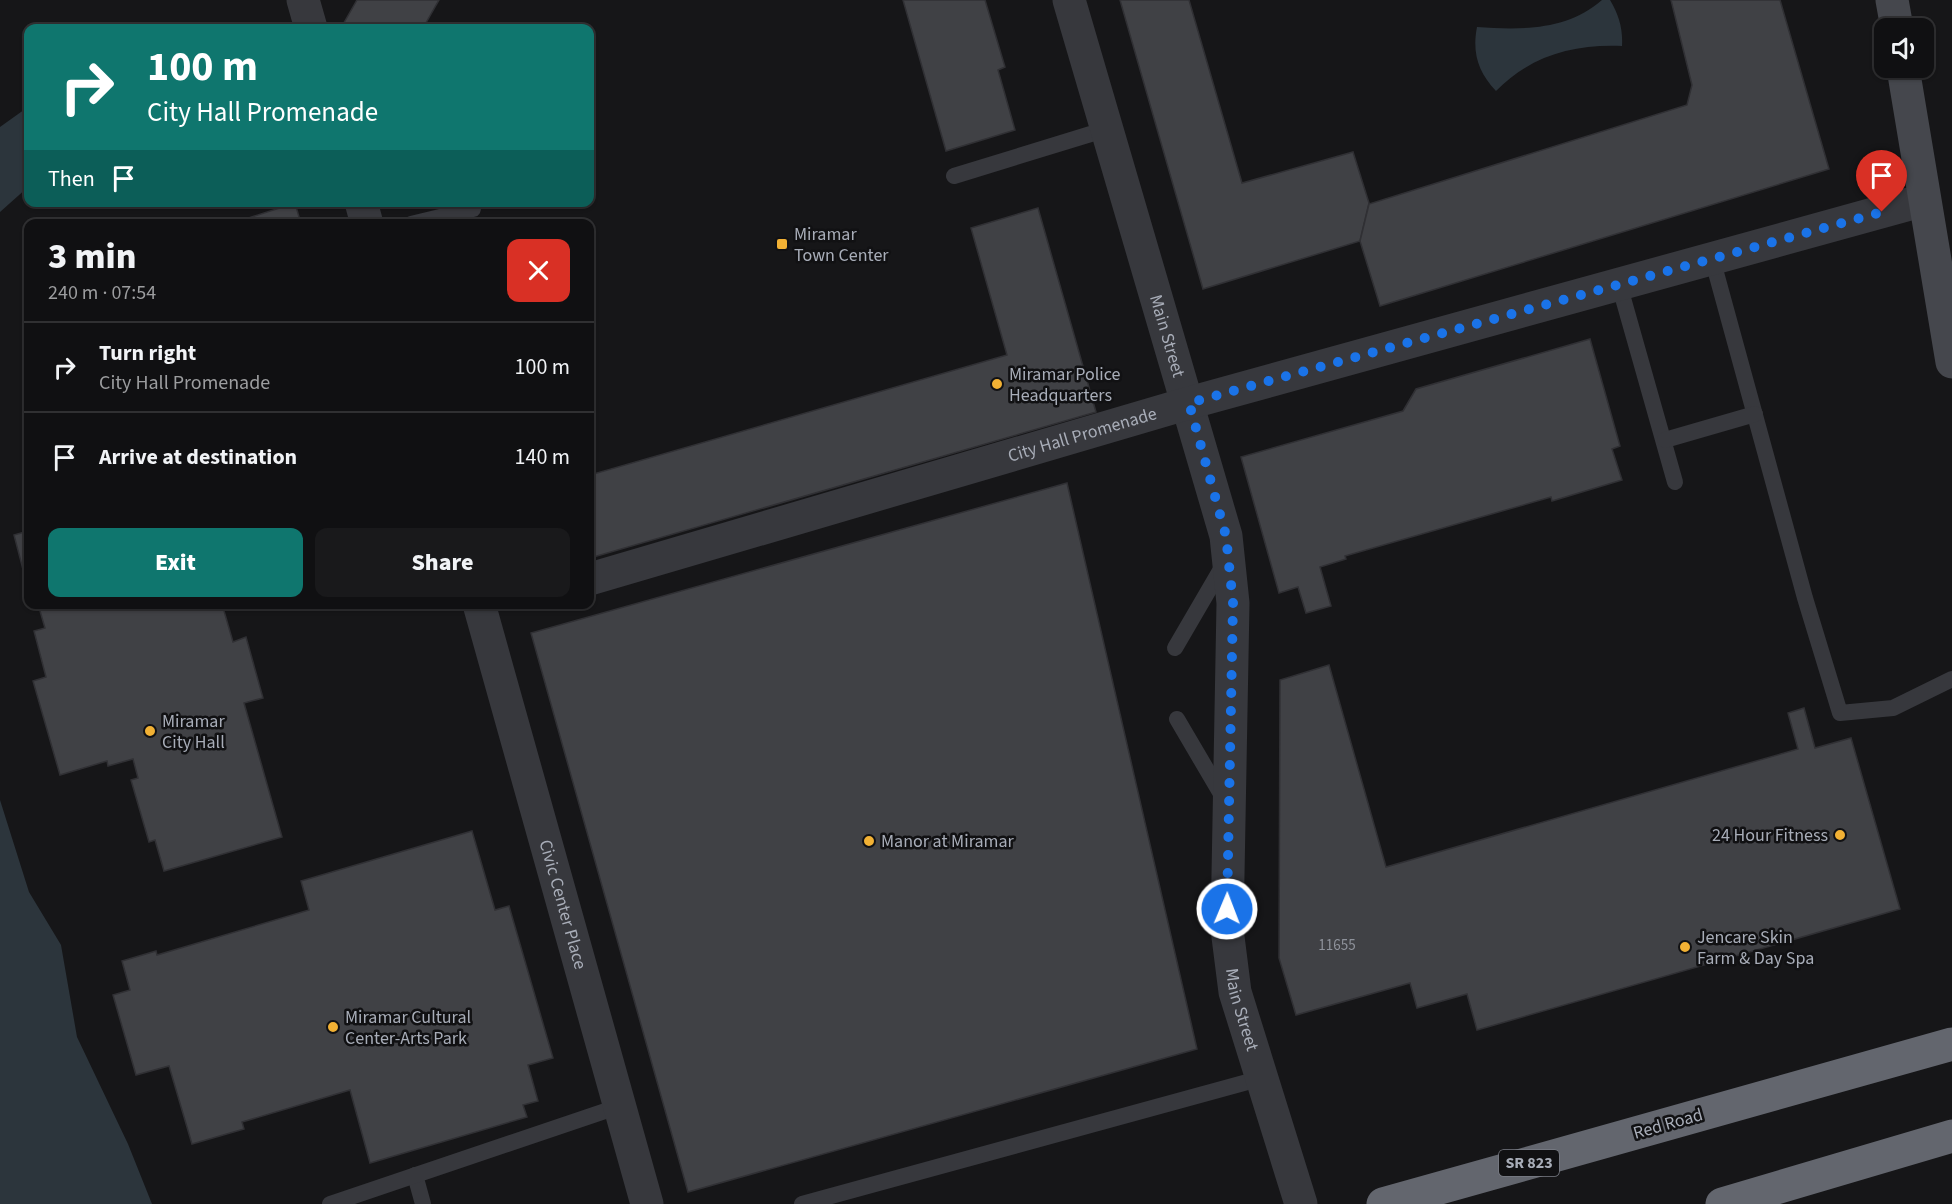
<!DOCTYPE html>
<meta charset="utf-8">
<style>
body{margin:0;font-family:"Source Sans 3",sans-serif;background:#19191b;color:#f1f3f6;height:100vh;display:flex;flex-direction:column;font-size:22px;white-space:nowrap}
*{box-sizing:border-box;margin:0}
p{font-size:20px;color:#9c9d9f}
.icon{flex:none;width:33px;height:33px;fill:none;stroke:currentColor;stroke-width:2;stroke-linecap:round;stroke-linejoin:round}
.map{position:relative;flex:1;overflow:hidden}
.sheet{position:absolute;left:24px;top:219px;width:570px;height:390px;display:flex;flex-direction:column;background:#101012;border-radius:12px;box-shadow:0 2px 4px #0004,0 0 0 2px #303032}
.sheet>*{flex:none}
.banner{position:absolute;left:24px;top:24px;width:570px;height:183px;border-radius:12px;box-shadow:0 2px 4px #0004,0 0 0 2px #303032;background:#0f766e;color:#fff;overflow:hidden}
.controls{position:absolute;left:1874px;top:18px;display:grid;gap:12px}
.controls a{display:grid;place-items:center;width:60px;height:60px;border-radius:12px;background:#101012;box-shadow:0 2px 4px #0004,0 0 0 2px #303032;font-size:30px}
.pin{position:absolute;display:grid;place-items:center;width:51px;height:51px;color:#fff;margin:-62px -26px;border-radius:50% 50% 50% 0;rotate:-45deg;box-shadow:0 0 6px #0007}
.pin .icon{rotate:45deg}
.me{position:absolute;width:66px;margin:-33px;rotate:1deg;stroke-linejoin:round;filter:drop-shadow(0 0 4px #0008)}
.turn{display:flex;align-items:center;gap:21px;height:126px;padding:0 24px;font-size:27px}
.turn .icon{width:78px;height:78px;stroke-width:2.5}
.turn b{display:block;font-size:42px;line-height:51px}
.then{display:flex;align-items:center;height:57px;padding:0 24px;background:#0003;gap:12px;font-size:22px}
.round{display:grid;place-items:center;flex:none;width:63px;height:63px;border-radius:12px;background:#19191b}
.overview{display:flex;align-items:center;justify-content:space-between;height:102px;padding:0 24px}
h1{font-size:36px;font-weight:800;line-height:45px}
.action{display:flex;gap:12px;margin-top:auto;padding:12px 24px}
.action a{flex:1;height:69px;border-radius:12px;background:#0f766e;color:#fff;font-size:24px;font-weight:800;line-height:69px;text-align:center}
.action a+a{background:#19191b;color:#f1f3f6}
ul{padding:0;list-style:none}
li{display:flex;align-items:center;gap:18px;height:90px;padding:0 24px;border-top:2px solid #303032}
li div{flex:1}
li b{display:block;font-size:22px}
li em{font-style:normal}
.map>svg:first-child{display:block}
.water{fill:#2c353c}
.building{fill:#404145;stroke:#303034;stroke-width:1.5}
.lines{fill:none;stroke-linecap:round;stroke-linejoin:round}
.lane{stroke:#37383d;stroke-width:16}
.street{stroke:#37383d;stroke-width:33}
.secondary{stroke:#45474d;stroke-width:33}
.highway{stroke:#63666e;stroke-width:33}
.route{stroke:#1a73e8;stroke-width:10;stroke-dasharray:0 18}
.poi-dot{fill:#f2b134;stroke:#111113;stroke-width:2}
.labels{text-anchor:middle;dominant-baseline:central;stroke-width:5;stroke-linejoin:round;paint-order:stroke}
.number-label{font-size:15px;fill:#8e929b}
.shield{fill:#111113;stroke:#7b7e86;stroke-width:1.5}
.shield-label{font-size:16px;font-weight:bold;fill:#a8adb8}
.poi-label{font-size:18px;fill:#a8adb8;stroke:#111113;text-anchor:start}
.street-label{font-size:18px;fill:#a8adb8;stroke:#111113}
</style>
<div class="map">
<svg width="1952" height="1204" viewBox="0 0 1952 1204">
<rect width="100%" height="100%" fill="#161618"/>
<!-- water -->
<g class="water">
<path d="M1602,0H1610C1619,15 1623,29 1622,46C1573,44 1530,56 1496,91C1478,72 1472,53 1477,27C1520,30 1567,31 1602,0Z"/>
<path d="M28,107V187L0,212V127Z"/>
<path d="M0,800L29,892L61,945L77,1037L128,1144L152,1204H0Z"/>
</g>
<!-- building -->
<g class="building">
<path d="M357,0H439L423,28H341Z"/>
<path d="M903,0H985L1005,67L998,70L1015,130L946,151Z"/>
<path d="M1120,0H1189L1242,183L1353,152L1369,203L1360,241L1203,289Z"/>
<path d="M1671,0H1780L1829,169L1380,306L1360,241L1369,204L1687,105L1692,85Z"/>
<path d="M295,203L301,224H230Z"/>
<path d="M1038,208L1096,412L590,558V475L1007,355L971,228Z"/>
<path d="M1590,339L1620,446L1612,449L1622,480L1552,501L1551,497L1345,556L1346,559L1320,567L1331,606L1306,613L1298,587L1279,593L1241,457L1403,411L1416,389Z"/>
<path d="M1067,483L1197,1049L688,1192L531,633Z"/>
<path d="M28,531V576L25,577L14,535Z"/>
<path d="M38,604H222L233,642L246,637L263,698L244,703L282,837L164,871L155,840L149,842L131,780L138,778L133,759L108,766L107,761L60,775L33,681L46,677L34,631L45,628Z"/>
<path d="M1329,665L1386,867L1798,749L1788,713L1804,708L1815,748L1851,738L1900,909L1477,1030L1467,994L1417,1008L1410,983L1296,1015L1279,958L1280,680Z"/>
<path d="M472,831L495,910L509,906L553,1058L528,1065L538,1101L523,1105L527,1117L370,1163L350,1090L242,1122L244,1129L192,1144L169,1066L136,1075L113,995L130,990L122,961L156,951L157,955L309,910L301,881Z"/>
</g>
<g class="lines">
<!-- lane -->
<g class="lane">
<path d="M954,176L1107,129"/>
<path d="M411,224L473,209"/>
<path d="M1712,258L1805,598L1840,713L1893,708L1952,679"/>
<path d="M1619,284L1675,482"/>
<path d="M1665,440L1755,414"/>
<path d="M1175,648L1224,564"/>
<path d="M1177,719L1224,799"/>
<path d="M415,1175L423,1204"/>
<path d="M330,1204L620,1106"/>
<path d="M802,1204L1262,1078"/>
</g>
<!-- street -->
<g class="street">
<path d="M303,0L311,28"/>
<path id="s1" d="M1069,0L1226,536L1233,603L1227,929L1235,992L1301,1204"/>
<path d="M361,202L367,224"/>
<path id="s2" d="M590,579L1189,403L1924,200"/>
<path id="s3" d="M479,604L647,1204"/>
</g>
<!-- secondary -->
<g class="secondary">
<path d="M1892,0L1897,28"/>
<path d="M1903,68L1952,362"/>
</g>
<!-- highway -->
<g class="highway">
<path d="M1383,1204L1952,1044"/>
<path d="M1722,1204L1952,1136"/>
</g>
</g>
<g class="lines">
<!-- route -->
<path class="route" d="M1227,909L1233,603L1226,536L1189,403L1882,212"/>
</g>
<!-- markers -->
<g class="poi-dot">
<rect x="776" y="238" width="12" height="12" rx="3"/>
<circle cx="997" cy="384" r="6"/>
<circle cx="150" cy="731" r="6"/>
<circle cx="1840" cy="835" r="6"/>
<circle cx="869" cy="841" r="6"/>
<circle cx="1685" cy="947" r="6"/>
<circle cx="333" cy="1027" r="6"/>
</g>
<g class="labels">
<!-- number labels -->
<g class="number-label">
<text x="1337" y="945">11655</text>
</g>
<!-- shield labels -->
<rect class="shield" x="1499" y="1150" width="60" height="26" rx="4.5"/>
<g class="shield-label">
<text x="1529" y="1163">SR 823</text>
</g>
<!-- poi labels -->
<g class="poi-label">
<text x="794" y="234">Miramar<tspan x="794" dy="21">Town Center</tspan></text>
<text x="1009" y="374">Miramar Police<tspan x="1009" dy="21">Headquarters</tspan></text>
<text x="162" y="721">Miramar<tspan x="162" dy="21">City Hall</tspan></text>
<text x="1828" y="835" text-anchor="end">24 Hour Fitness</text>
<text x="881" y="841">Manor at Miramar</text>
<text x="1697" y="937">Jencare Skin<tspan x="1697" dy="21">Farm &amp; Day Spa</tspan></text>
<text x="345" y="1017">Miramar Cultural<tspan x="345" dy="21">Center-Arts Park</tspan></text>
</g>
<!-- street labels -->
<g class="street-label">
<text stroke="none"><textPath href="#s1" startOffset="350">Main Street</textPath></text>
<text stroke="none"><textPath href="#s2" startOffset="513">City Hall Promenade</textPath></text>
<text stroke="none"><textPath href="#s3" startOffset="312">Civic Center Place</textPath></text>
<text stroke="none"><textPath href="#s1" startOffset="1034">Main Street</textPath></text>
<text transform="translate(1668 1124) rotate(-16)">Red Road</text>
</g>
</g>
</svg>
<div class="controls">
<a><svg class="icon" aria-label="sound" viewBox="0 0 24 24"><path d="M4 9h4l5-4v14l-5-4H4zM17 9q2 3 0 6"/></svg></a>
</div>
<div class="pin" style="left:1882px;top:212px;background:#d93025"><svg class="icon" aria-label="arrive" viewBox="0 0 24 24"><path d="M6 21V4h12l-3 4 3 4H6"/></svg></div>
<svg class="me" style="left:1227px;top:909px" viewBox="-20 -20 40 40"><circle r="17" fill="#1a73e8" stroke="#fff" stroke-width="3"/><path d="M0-11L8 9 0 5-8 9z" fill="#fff"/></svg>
<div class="banner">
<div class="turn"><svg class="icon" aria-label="right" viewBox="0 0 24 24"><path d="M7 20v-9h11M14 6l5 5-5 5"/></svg><div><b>100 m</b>City Hall Promenade</div></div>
<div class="then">Then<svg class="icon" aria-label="arrive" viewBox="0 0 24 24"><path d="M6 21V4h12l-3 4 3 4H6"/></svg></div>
</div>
<section class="sheet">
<div class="overview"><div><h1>3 min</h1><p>240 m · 07:54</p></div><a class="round" style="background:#d93025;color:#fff"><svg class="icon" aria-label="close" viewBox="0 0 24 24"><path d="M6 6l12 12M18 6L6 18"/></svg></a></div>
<ul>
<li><svg class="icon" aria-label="right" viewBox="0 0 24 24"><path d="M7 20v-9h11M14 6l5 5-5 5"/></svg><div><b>Turn right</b><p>City Hall Promenade</p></div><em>100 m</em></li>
<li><svg class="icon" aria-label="arrive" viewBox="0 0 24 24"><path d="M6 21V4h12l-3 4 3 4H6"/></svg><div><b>Arrive at destination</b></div><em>140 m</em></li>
</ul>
<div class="action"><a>Exit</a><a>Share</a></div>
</section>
</div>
